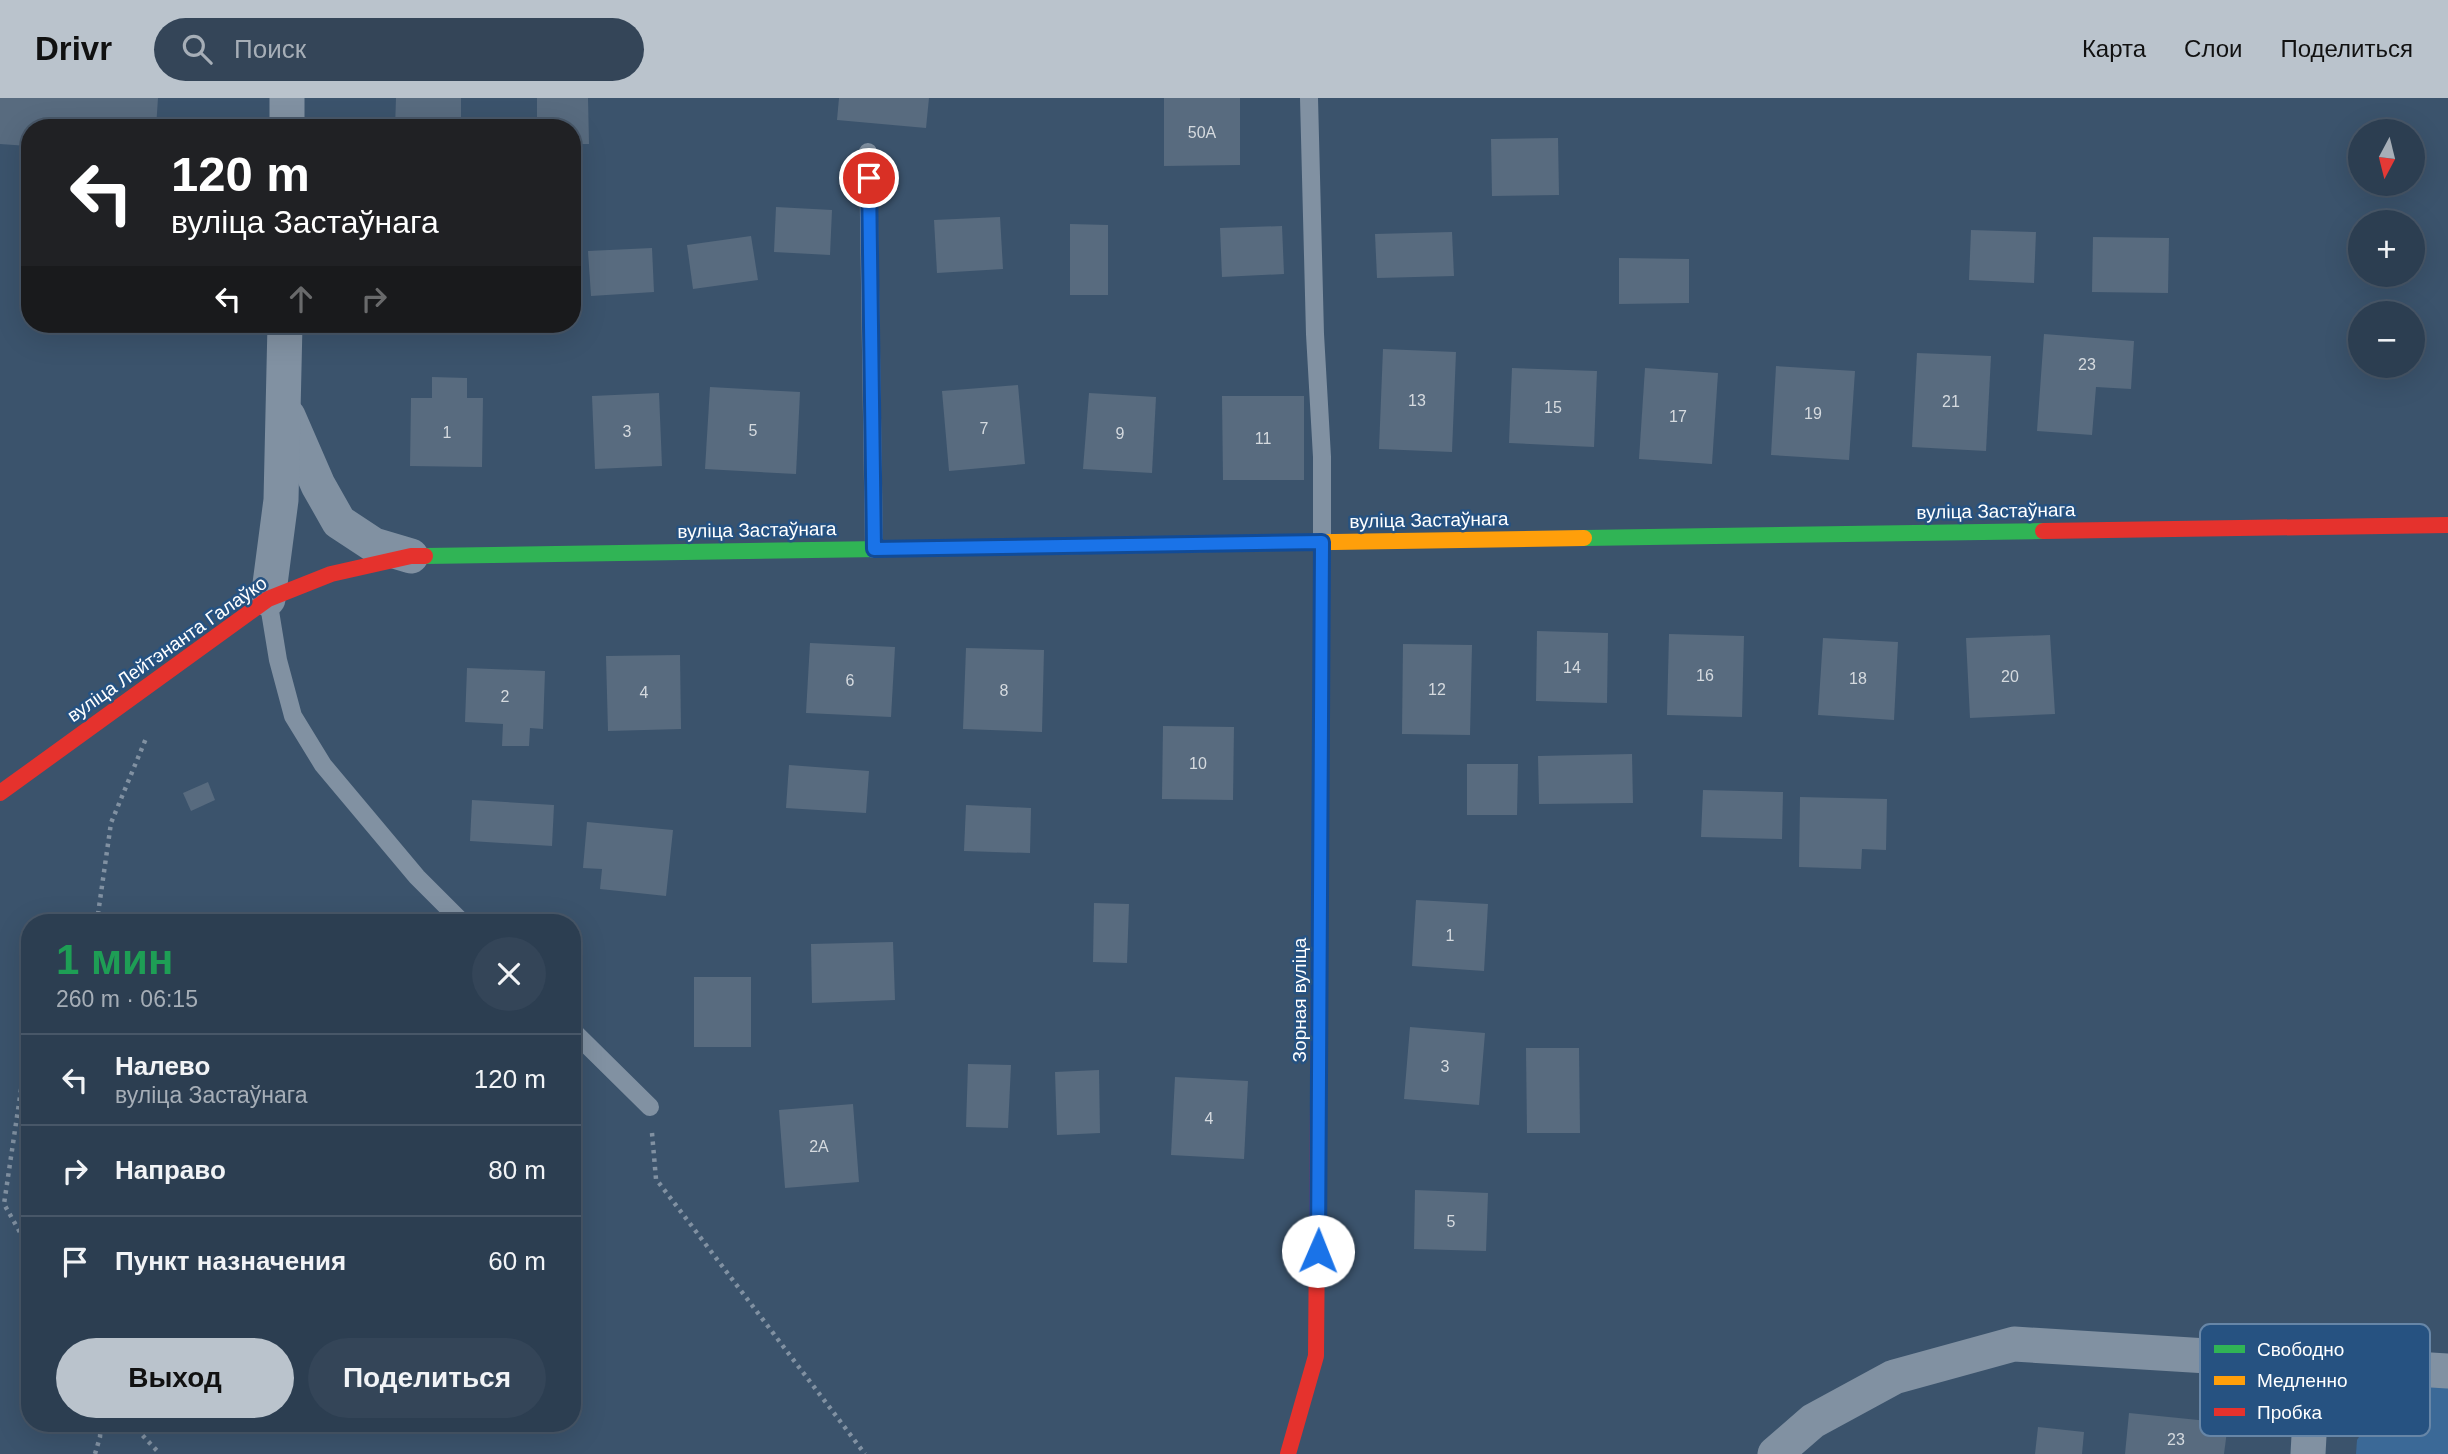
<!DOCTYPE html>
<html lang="ru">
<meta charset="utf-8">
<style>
body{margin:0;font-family:Arial,sans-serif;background:#344558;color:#f1f3f6;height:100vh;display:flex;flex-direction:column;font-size:26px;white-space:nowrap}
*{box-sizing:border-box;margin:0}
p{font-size:23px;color:#a6aeb7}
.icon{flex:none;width:38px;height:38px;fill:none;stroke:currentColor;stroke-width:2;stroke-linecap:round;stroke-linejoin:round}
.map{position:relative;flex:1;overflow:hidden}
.drawer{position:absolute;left:21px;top:816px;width:560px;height:518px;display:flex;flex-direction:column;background:#2c3e51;border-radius:28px;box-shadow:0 7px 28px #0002,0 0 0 2px #485768}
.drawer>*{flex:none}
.guide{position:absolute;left:21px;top:21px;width:560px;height:214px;border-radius:28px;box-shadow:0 7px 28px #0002,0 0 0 2px #485768;background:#202124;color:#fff;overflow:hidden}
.needle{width:46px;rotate:187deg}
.controls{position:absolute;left:2348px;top:21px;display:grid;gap:14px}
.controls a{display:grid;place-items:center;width:77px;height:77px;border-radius:50%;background:#2c3e51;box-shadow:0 7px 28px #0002,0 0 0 2px #485768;font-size:35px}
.pin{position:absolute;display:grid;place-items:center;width:60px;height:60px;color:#fff;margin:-30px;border:4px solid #fff;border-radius:50%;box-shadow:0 2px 7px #0007}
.me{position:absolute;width:77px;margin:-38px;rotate:1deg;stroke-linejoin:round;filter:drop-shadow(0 0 5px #0008)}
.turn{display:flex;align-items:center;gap:24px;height:147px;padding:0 35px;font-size:32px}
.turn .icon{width:91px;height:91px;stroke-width:2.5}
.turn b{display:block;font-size:49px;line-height:60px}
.lanes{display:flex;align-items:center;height:66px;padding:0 35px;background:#0003;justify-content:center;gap:35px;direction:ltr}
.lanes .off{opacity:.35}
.round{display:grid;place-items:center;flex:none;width:74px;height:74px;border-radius:37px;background:#344558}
.headline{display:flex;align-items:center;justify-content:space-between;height:119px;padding:0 35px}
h1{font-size:42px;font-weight:700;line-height:52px;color:#1e9e55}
.primary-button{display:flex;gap:14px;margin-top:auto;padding:14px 35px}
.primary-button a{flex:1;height:80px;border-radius:42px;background:#bac3cc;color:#111;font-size:28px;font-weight:700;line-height:80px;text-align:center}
.primary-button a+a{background:#344558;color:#f1f3f6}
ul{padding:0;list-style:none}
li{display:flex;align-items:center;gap:21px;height:91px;padding:0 35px;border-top:2px solid #485768}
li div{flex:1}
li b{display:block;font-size:26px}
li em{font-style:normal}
header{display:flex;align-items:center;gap:42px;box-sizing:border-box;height:98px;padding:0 35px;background:#bac3cc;color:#111}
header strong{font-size:33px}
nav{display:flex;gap:38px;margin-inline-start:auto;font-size:24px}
.search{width:490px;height:63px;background:#344558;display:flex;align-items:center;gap:18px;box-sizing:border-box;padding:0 24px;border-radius:38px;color:#a6aeb7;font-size:26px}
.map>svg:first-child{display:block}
.green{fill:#3b6997}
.building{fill:#586b7f}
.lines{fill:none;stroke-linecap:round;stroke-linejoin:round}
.path{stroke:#8191a2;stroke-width:4.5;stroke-dasharray:3.5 5;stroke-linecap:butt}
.lane{stroke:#8191a2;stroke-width:18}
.street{stroke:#8191a2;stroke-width:35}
.fast{stroke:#30b455;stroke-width:16}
.slow{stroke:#ff9f0a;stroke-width:16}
.jam{stroke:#e5322d;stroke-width:16}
.route-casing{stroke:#114b97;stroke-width:18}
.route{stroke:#1a73e8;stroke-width:12}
.labels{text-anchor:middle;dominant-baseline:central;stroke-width:5;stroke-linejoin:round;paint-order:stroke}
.number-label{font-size:16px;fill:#d5dadf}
.street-label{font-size:19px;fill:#fff;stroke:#265281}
.key{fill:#265281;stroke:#6786a7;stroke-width:2}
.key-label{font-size:19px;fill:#fff}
</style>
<header>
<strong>Drivr</strong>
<div class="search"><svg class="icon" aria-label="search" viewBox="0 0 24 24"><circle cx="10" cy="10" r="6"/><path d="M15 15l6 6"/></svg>Поиск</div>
<nav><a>Карта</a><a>Слои</a><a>Поделиться</a></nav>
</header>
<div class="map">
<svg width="2448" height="1356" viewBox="0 0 2448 1356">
<rect width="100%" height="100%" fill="#3b536c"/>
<!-- green -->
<path class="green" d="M2408,1286L2448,1288V1356H2356L2357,1342L2386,1297Z"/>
<!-- building -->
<g class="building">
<path d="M0,0H158L156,30H90L30,26L28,48L0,46Z"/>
<path d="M396,0H461V30H395Z"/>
<path d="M537,0H588L589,46H572V30H537Z"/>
<path d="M839,0H929L926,30L837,22Z"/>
<path d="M1164,0H1240V67L1164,68Z"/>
<path d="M1558,40L1559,97L1492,98L1491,41Z"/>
<path d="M776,109L832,112L830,157L774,154Z"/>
<path d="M1000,119L1003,171L937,175L934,122Z"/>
<path d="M1070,126L1108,127V197H1070Z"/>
<path d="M1282,128L1284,176L1222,179L1220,130Z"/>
<path d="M1971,132L2036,134L2034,185L1969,182Z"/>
<path d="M1452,134L1454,178L1377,180L1375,136Z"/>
<path d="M26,136H30V214H24Z"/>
<path d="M751,138L758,182L693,191L687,147Z"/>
<path d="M2093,139L2169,140L2168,195L2092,194Z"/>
<path d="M652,150L654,194L591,198L588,153Z"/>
<path d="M1619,160L1689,161V205L1619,206Z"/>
<path d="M2044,236L2134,243L2131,291L2096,289L2092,337L2037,333Z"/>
<path d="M1383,251L1456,254L1452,354L1379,351Z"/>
<path d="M1917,255L1991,258L1986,353L1912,349Z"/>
<path d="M1776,268L1855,273L1849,362L1771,357Z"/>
<path d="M1512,270L1597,273L1594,349L1509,345Z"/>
<path d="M1645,270L1718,275L1712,366L1639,361Z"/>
<path d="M432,279L467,280V300H483L482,369L410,368L411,300H432Z"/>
<path d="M1018,287L1025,366L949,373L942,293Z"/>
<path d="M710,289L800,294L796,376L705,371Z"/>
<path d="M659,295L662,368L595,371L592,298Z"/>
<path d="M1089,295L1156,299L1152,375L1083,371Z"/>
<path d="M1222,298H1304V382H1223Z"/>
<path d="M1537,533L1608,535L1607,605L1536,603Z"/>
<path d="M1669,536L1744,538L1742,619L1667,617Z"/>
<path d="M2050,537L2055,616L1970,620L1966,540Z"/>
<path d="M1823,540L1898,544L1894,622L1818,617Z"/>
<path d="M810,545L895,549L891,619L806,615Z"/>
<path d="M1403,546L1472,547L1470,637L1402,636Z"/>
<path d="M966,550L1044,552L1042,634L963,631Z"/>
<path d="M680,557L681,631L608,633L606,558Z"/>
<path d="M467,570L545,573L543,631L530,630L529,648H502L503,626L465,624Z"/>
<path d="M1163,628L1234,629L1233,702L1162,701Z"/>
<path d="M1632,656L1633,705L1539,706L1538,658Z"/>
<path d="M1467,666H1518L1517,717H1467Z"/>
<path d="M789,667L869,673L866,715L786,710Z"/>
<path d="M208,684L215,702L191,713L183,695Z"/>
<path d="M1703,692L1783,694L1782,741L1701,739Z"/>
<path d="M1800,699L1887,701L1886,752L1862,751L1861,771L1799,769Z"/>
<path d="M472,702L554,707L552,748L470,743Z"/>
<path d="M966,707L1031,710L1030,755L964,753Z"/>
<path d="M587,724L673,732L666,798L600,791L602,771L583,770Z"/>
<path d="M1416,802L1488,806L1484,873L1412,868Z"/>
<path d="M1094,805L1129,806L1127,865L1093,864Z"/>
<path d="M893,844L895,902L812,905L811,846Z"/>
<rect x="694" y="879" width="57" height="70"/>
<path d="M1410,929L1485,935L1479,1007L1404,1001Z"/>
<path d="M1526,950H1579L1580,1035H1527Z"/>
<path d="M968,966L1011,967L1008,1030L966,1029Z"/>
<path d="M1099,972L1100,1035L1057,1037L1055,974Z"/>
<path d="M1175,979L1248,983L1244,1061L1171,1057Z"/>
<path d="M853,1006L859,1084L785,1090L779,1012Z"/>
<path d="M1415,1092L1488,1095L1486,1153L1414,1151Z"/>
<path d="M2129,1315L2228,1325L2224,1356H2125Z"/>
<path d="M2038,1329L2084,1334L2082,1356H2035Z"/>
</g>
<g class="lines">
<!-- path -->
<g class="path">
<path d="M156,22L250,28"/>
<path d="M94,824L98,816L111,725L147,638"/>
<path d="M30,950L26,958L4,1106L30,1152"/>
<path d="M652,1035L656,1081L865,1356"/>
<path d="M131,1325L160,1356"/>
<path d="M95,1356L100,1339L101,1325"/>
</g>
<!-- lane -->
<g class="lane">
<path d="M1309,0L1315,236L1322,359V444"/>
<path d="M868,54L874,451"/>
<path d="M268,501L278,562L293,618L323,667L417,779L462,824"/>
<path d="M572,932L650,1009"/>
</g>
<!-- street -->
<g class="street">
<path d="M287,30V0"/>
<path d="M288,318L318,387L339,424L374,447L411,458"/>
<path d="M268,501L281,402L285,226"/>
<path d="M1775,1356L1813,1323L1894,1279L2014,1246L2448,1273"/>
<path d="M2308,1356L2313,1264"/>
</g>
<!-- fast -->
<g class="fast">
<path d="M1584,440L2043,433"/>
<path d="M425,458L1016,449"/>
<path d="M1320,757L1322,444"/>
</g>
<!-- slow -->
<path class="slow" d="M1016,449L1584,440"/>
<!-- jam -->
<g class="jam">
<path d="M2043,433L2448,427"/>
<path d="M0,695L268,501L331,476L411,458H425"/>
<path d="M1288,1356L1316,1258L1320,757"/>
</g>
</g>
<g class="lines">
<!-- route casing -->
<g class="route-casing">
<path id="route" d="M869,80L874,451L1322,444L1318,1153"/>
</g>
<!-- route -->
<use href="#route" class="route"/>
</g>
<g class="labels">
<!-- number labels -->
<g class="number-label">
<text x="1202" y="34">50А</text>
<text x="2087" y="266">23</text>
<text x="1417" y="302">13</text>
<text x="1951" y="303">21</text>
<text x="1553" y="309">15</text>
<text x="1813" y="315">19</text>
<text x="1678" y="318">17</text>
<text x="984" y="330">7</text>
<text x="753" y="332">5</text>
<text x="627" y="333">3</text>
<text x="447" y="334">1</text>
<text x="1120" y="335">9</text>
<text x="1263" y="340">11</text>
<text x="1572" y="569">14</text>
<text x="1705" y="577">16</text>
<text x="2010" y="578">20</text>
<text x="1858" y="580">18</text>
<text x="850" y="582">6</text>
<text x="1437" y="591">12</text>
<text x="1004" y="592">8</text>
<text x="644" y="594">4</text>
<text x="505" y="598">2</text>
<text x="1198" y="665">10</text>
<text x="1450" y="837">1</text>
<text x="1445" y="968">3</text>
<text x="1209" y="1020">4</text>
<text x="819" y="1048">2А</text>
<text x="1451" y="1123">5</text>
<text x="2176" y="1341">23</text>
</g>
<!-- street labels -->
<g class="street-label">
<text transform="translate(1996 413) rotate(-1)">вуліца Застаўнага</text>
<text transform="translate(1429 422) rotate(-1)">вуліца Застаўнага</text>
<text transform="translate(757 432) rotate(-1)">вуліца Застаўнага</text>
<text transform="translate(167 551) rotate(-35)">вуліца Лейтэнанта Галаўко</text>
<text transform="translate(1299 902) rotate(-90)">Зорная вуліца</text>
</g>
</g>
<!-- legend -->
<rect x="2200" y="1226" width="230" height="112" rx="10" class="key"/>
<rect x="2214" y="1247" width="31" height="8" fill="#30b455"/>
<rect x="2214" y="1278" width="31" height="9" fill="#ff9f0a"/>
<rect x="2214" y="1310" width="31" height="8" fill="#e5322d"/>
<g class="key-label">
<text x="2257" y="1258">Свободно</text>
<text x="2257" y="1289">Медленно</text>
<text x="2257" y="1321">Пробка</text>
</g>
</svg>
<div class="controls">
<a><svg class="needle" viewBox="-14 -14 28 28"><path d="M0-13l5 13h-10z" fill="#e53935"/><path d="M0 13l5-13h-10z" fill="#a6aeb7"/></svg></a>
<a>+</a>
<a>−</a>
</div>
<div class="pin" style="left:869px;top:80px;background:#d93025"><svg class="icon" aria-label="arrive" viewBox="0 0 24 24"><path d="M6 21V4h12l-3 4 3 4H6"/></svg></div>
<svg class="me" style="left:1318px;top:1153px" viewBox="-20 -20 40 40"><circle r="19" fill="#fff"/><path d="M0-13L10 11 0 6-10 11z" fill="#1a73e8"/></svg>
<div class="guide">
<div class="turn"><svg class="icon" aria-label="left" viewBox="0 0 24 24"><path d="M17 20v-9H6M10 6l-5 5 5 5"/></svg><div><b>120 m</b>вуліца Застаўнага</div></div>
<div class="lanes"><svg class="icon" aria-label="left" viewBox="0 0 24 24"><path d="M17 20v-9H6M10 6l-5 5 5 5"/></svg><svg class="icon off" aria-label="ahead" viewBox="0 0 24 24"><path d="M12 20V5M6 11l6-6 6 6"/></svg><svg class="icon off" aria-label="right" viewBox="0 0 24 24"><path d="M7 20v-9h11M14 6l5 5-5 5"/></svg></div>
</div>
<section class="drawer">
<div class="headline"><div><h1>1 мин</h1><p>260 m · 06:15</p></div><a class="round"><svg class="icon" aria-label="close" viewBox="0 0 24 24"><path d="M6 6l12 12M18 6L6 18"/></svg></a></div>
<ul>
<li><svg class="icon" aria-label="left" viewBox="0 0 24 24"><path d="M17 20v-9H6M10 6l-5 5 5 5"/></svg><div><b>Налево</b><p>вуліца Застаўнага</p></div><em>120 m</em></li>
<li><svg class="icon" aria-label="right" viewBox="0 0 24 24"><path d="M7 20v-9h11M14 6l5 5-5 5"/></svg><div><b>Направо</b></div><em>80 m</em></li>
<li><svg class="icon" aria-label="arrive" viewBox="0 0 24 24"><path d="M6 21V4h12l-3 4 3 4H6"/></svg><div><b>Пункт назначения</b></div><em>60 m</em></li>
</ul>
<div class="primary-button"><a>Выход</a><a>Поделиться</a></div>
</section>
</div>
